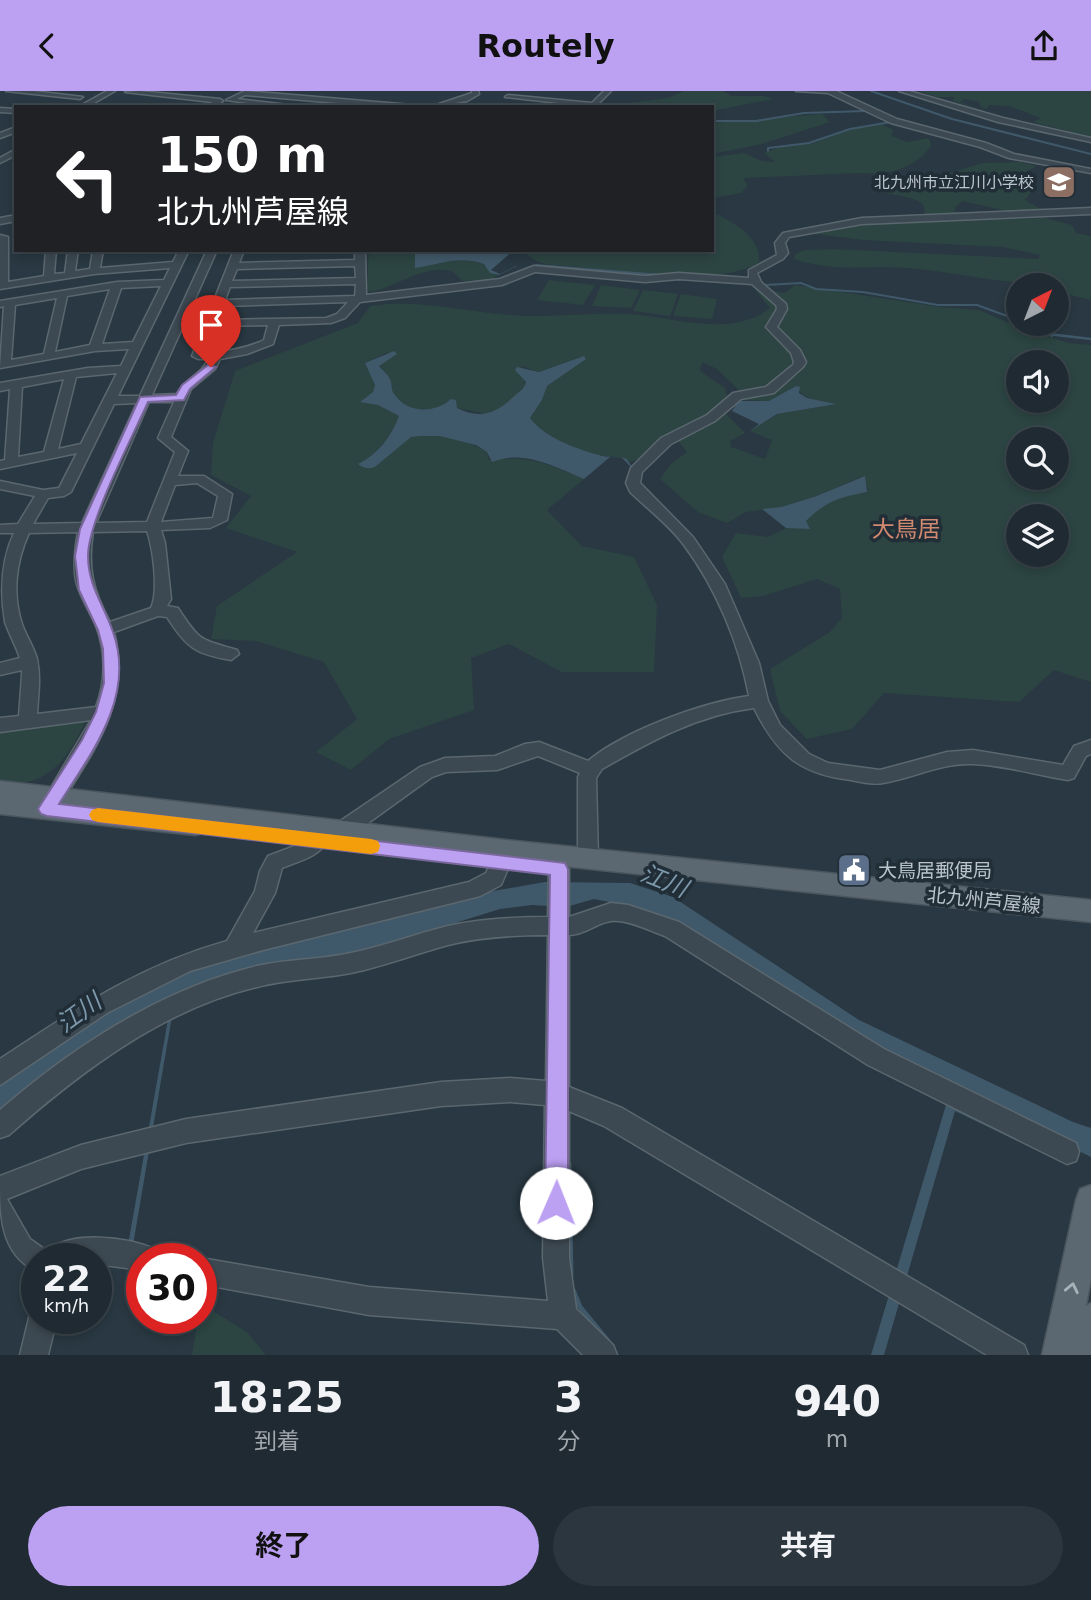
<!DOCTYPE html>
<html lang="ja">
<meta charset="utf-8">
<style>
body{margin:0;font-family:"DejaVu Sans","Noto Sans JP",sans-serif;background:#2c363e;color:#f1f3f6;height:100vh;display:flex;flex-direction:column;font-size:26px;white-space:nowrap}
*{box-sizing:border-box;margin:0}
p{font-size:23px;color:#a1a7ac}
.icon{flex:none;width:38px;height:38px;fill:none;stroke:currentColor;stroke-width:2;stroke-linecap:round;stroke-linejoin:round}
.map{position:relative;height:1264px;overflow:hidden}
.side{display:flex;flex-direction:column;background:#1f2a32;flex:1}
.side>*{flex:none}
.top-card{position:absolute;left:14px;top:14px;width:700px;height:147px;border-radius:0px;box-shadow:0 4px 10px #0003,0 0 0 2px #3c464d;background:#202124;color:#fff;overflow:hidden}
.needle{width:46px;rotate:42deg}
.controls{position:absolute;left:1006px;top:182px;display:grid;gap:14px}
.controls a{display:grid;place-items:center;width:63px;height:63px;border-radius:50%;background:#1f2a32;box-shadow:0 4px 10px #0003,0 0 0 2px #3c464d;font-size:35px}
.speed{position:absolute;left:21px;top:1152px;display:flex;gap:14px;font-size:35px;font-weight:700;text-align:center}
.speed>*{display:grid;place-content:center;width:91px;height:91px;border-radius:50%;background:#1f2a32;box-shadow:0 4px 10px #0003,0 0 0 2px #3c464d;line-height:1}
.speed small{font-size:18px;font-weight:400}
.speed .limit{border:10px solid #d22;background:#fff;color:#111}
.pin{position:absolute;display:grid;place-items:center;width:60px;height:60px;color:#fff;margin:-72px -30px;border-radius:50% 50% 50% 0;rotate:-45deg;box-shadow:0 0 7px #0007}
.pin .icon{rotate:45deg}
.me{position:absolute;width:77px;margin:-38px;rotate:1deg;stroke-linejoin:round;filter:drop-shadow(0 0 5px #0008)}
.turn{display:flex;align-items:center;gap:24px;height:147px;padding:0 28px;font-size:32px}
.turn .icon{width:91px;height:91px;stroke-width:2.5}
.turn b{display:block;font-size:49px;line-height:60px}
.eta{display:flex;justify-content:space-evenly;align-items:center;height:119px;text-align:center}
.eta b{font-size:42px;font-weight:700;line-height:49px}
.cta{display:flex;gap:14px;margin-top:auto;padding:14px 28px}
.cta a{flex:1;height:80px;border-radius:42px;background:#bca0f2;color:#111;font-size:28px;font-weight:700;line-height:80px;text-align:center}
.cta a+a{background:#2c363e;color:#f1f3f6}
header{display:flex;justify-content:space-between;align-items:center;height:91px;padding:0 28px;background:#bca0f2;color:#111;font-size:32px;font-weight:700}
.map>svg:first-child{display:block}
.green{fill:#2c4542;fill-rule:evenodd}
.water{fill:#40596a}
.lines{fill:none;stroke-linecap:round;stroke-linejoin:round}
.stream-far2{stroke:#40596a;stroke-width:2}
.stream-far1{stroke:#40596a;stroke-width:2.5}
.stream{stroke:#40596a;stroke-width:5}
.minor-casing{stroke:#5b676f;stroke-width:3}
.major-casing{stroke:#4a555e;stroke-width:3}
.minor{fill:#3d4952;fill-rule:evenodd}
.major{fill:#5b6871;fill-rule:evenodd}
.oneway{stroke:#a7b2b9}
.route{fill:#bca0f2;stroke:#7a689d;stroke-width:2}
.slow{fill:#f59e0b}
.labels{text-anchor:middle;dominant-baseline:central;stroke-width:7;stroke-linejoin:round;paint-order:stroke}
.far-poi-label{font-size:16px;fill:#bac4cb;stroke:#212e37;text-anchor:end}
.poi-label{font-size:19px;fill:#bac4cb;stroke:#212e37;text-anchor:start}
.street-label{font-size:19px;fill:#bac4cb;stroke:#212e37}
.quarter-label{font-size:23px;fill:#d18970;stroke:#212e37}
.near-water-label{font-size:24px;font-style:italic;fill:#7d99ac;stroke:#212e37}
</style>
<header><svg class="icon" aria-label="back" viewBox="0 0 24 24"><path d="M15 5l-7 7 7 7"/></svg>Routely<svg class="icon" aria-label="share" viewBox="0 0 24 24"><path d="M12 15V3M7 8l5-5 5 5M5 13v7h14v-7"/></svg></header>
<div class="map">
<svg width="1091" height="1264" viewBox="0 0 1091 1264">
<rect width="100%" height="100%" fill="#293842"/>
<!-- green -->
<g class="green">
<path d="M684,0H723L731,5H764L773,8L712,20V16H597L668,7Z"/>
<path d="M919,0H1091V46L1033,31L1041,27L1009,15L988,14L987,18L981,16L979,11L965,8L960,11L988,21L953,10L954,6H936Z"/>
<path d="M822,23L830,31L762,53L712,63V32Z"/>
<path d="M882,33L893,39L892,45L907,51L929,47L931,55C915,78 886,85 860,82L743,87L748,95L741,102L712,107V66L744,62L762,70L775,71L764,62L783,55L811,53L853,38Z"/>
<path d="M1019,71L1037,75L1016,86L1035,96L1025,109L1041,118L1011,121L962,110L956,116L954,123L925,124L923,113C909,103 890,105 874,99L893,91L944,84L982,72Z"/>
<path d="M712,121C732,131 761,145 759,171C723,196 626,181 582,176C569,174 551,176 539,171C529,167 526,160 515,159H712Z"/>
<path d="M1045,127L1072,134L1076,142L1091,145V209L1057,201V194C1007,194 957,181 906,177C863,174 838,182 794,168L795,163L805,159L834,158L1038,168L1040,164L1003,156L863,149L814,143L855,134Z"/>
<path d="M369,159H415L416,177L445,169H467L484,173L494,183L499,184L490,189L463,190L452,180C423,173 396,197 369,201L367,197Z"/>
<path d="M549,189L595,194L583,214L537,209Z"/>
<path d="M601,194L640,199L631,217L592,215Z"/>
<path d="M795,194L940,216L979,219L1021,237L1069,252L1091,254V591L1054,579L1019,611L884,602L852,638L807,648L780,620L770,578L830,541L842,527L840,498L817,488L763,505L741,507L722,466L736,442L768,446L789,436L810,438L806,430C821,414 843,400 865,402L868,398L861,386L814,406L781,416L746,421L727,432L698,421L660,388L671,373L687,361L672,342L640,368L630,371C620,363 610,367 598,364C575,358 544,346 530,327L542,309L547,295L585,268L581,266L539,281L521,275L525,295L503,317L487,323L457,317L456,309L451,308C436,322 408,323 394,304C390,299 393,293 390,288C388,283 382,279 379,274L386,269L388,261L365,272L375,293L373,301L361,311L378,314L399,325C391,345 378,363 358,373L376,375C383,365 399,351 411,346C430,338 471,350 487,361L489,369C531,364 546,373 584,388L547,419L582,455L634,466L657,514L654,581H562L509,553L471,567L474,619L389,648L351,679L316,661L357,628L324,571L256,550L211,548L217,515L297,461L226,437L251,405L211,384L213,352L235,280L358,232L370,215C417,208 461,220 508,224C548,227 586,222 625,223C671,224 728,249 770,217L753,196L785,202ZM702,271L717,278L742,302L741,309L769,310L796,295C804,310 819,308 834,313L778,323L750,340L772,349L765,368L731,356L730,350L745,342L719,316L727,306L725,297L700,280ZM1018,271H1057V310H1018ZM1018,348H1057V387H1018ZM1018,425H1057V464H1018Z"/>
<path d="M643,199L678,203L670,225L633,220Z"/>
<path d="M681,203L717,208L712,228L673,225Z"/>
<path d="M81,628L85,631C66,671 47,697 0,692V639Z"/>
<path d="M213,1220L247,1241L266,1264H192L197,1233Z"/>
</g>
<!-- water -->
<g class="water">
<path d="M415,159H514L491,179L500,183L516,175H539H517L499,184L490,182L484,173C459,164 440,173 415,177Z"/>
<path d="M394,260L397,263L379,275C382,279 388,283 390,288C393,294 390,299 395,304C408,323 436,322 451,308L456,309L457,317C478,328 496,323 512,307C518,301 524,299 526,291L515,279L517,276L539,281L584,265L586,268L547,295L542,309L530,327C544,346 576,358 599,364C608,367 617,365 627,368L632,376L627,393L630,375L622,367L610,366L584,388C555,376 523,358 492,371L487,361L476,354L440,345H420L411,346L376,375C370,379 363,377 358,373C378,363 391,346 399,325L378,314L360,311L373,301L375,294L365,272Z"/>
<path d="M796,295L800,296L799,302L807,307L836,313L777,323L750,340L759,333L732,320L739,310H769Z"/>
<path d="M865,385L867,401C841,406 827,409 806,430L810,438L786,437L762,418L781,416L814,406Z"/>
<path d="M545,791L630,792L673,806L859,929L1073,1031L1091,1037V1066L1061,1051L1063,1072L955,1020L884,1264H871L946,1014L815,942L658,841L615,830L634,816L594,808L566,816L532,814L500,818L381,855L343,865L252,879L0,1026V992L132,906L170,886L237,863L493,800Z"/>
<path d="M515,842V844L454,851L355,880L256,893L219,904L172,925L133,1154H128L169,923L254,891L353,877L459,848Z"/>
</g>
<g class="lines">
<!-- stream-far2 -->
<g class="stream-far2">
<path d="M871,0L952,28L1091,63"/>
<path d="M712,30H756L804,22L865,20"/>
<path d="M768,60V57L809,52L850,38L891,31"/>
<path d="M536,174L661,184"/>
<path d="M735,187L752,188"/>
<path d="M759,191L765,194L801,192L816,198L863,201L938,214H977L1018,229"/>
<path d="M1026,233L1052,245"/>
</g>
<!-- stream-far1 -->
<path class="stream-far1" d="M1048,243L1091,248"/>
<!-- stream -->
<g class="stream">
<path d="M569,1073L571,1185"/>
<path d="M573,1199L580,1216L608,1250"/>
</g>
<!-- minor casing -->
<g class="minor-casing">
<g id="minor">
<path d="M6,0H33L83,6L80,8Z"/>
<path d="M107,0H115L87,16H78Z"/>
<path d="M139,0L220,8L223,10L215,16H206L212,11L125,1Z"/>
<path d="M245,0L412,14L415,16H384L245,4L237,8L306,16H278L226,9Z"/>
<path d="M472,0H478L479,3L467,10L430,16L472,2Z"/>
<path d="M604,0H611L595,16L505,6L508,4L592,12Z"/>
<path d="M796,0H836L897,28L986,52L1014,63L1091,78V82L1009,67L980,56L891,32L828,2Z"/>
<path d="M899,0H909L1003,27L1091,47V51L998,31Z"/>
<path d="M0,17L16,18V22L0,21Z"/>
<path d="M16,36V41L0,47V42Z"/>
<path d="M16,58V64L0,72V67Z"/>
<path d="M1091,117V123L862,133L789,146L785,152L788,162L783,168L757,182L761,191L786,213L787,218L777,236L800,259L806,271L803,276L774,302L741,308L715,330L671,353L642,381L640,392L693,446L725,493L759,572L768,610L780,634L809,663L828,672L880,679L947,661L973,659L1063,674L1074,655L1091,649V663L1086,665L1074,687L1068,689C1037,684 1004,674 972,673C941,672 913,687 883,692C873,694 861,691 851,689C799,683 777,663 754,617C698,624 651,650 602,678L596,687L598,767L595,773L588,775L581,773L578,767V686L580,682L538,665L497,679L446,681L432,686L350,745L343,747L336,745L333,739L336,733L420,676L445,667L495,665L525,653L539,651L588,670C624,640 703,611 749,605C739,552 716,497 684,454C669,434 648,418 630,401L626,392L631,377L661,347L707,324L733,302L766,296L793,274L794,271L791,262L766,236L777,218L776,214L752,193L679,188L645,191L535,181L502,194L360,211L345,227L331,232L279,234L273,253L247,263L220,268L215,278L191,298L171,346L188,360L178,385H204L232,403L227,429L210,437L161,439L165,452L171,508L167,515L178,517C200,551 200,548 237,559L239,563L231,569C195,563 186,556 167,526L158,525L114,541C132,613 92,662 56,720L49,723L42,720L40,715L91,629L0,641V627L19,625L22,584V579L0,584V572L20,567C16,555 9,543 5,531C0,501 1,470 14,442H0V434L18,433L35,405L0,398V390L43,399L59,397L77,362L0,378V370L5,369L10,298L0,300V292L88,277L121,275L129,258L95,260L0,277L4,215L0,216V210L117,191L164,189L170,177L94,183L0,198V144L8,146V191L44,185L46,159H56L54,183L65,182L68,159H78L75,180L90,178L93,159H103L100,177L173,171L179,159H189L118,305H140L207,159H217L152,304L177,303C184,288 203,283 208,268H198L192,265L234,159H244L239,172L355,169V159H365L366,204L500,188L534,175L645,185L679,182L749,187V179L777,164L775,152L783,142L862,127ZM355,175L356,187L232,190L237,178ZM356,193L355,205L225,209L230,196ZM161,195L133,251L102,253L121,197ZM110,198L90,254L55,261L67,205ZM57,207L44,263L11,269L15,214ZM348,211L337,223L326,227L217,229L223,215ZM268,234L264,249C245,258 226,261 205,262L215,235ZM117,282L81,353L58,358L76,286ZM64,288L44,361L18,366L22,296ZM149,311H174L158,347L175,361L147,431L96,432ZM137,312L82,432L33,433L48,407L64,405L71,401L114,313ZM197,392L218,405L213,427L161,431L175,394ZM147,440C153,457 159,500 151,517L110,531C93,500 87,476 93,441ZM78,441C75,457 73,474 76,490C80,507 90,520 96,535C106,560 106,590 96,616L37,623C38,605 41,586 37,568C34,556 26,545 22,533C12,503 16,470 29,442Z"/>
<path d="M16,124V130L0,133V127Z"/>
<path d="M318,741L325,743L328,749C319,766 299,770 282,777L275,802L253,842L469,791L486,782L499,753L506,751L513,753L516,759L501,794L480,805L263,859L190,880L107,922L0,994V968C76,918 138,875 227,850L255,800L260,780L268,765L300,753Z"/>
<path d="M559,770L566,772L569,778V826L611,812L628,814L679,831L884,958L1076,1052L1079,1061L1076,1070L1067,1073L868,974L665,845C650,840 628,828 611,830C596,832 585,844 569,844V996L622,1017L1024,1254L1028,1264H987L604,1035L569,1020V1167L576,1218L613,1254L617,1264H583L557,1238L369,1224L201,1193V1167L369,1196L548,1210L543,1167L545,1014L510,1011L441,1015L186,1052L81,1078L7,1108L30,1148L47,1160C71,1139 127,1146 155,1158L159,1167H142V1179L96,1173V1167H37V1181C0,1162 0,1126 0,1085L81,1054L186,1028L441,991L510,987L546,990L548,844C515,844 480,846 448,854C415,863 384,875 351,882C320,888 287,888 257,896C163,918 80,981 9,1044L0,1047V1019C73,956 161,898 257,875C287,868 320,869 351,862C384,855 416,843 448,835C480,828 516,826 548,826L549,778L552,772Z"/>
<path d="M37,1216V1227H57L48,1264H20L29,1227Z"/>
</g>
</g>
<!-- major casing -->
<g class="major-casing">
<g id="major">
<path d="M0,690L506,749L1091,809V831L506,769L205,733L203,742L195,744L0,723Z"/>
<path d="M1091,1094V1187L1086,1215L1091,1212V1264H1042L1076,1109L1080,1098Z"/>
</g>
</g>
<!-- minor -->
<use href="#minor" class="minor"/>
<!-- major -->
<use href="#major" class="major"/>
</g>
<!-- one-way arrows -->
<defs><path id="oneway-chevron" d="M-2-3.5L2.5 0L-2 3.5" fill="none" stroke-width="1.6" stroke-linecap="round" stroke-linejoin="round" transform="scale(1.75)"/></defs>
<use class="oneway" href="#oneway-chevron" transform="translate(1072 1197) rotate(-78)"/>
<!-- route -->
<path class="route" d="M208,274L216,276L190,298L184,309L148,311C132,347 88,430 88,465C88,495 104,514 113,541C136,605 92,661 59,713L565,772L568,778V1112L565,1121L556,1124L548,1121L545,1112L550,784L47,725L41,723L38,718L82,649L96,621L104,592L103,558L98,539L79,499L75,465L80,438L140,306L176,304L182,294Z"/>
<!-- slow -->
<path class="slow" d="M98,717L371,748L378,750L380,755L378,761L371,763L98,731L92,729L89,724L92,719Z"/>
<!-- icons -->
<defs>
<g id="school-square" transform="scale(1.75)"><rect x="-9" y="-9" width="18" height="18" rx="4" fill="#8d6e63" stroke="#212e37"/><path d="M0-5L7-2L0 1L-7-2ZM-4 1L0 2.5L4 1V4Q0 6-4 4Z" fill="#fff"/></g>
<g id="civic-square" transform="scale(1.75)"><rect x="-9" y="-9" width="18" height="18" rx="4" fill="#5c6f8a" stroke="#212e37"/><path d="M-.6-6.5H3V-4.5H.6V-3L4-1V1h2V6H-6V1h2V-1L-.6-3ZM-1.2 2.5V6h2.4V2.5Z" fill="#fff"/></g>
</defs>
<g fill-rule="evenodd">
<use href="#school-square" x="1059" y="91"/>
<use href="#civic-square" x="854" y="779"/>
</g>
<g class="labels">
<!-- far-poi labels -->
<g class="far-poi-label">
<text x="1034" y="91">北九州市立江川小学校</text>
</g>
<!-- poi labels -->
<g class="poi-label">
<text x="878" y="779">大鳥居郵便局</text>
</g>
<!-- street labels -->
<g class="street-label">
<text transform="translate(984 809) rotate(6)">北九州芦屋線</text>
</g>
<!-- quarter labels -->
<g class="quarter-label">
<text x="906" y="438">大鳥居</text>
</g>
<!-- near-water labels -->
<g class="near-water-label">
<text transform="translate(664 790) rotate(22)">江川</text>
<text transform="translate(79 922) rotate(-36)">江川</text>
</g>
</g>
</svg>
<div class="controls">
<a><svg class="needle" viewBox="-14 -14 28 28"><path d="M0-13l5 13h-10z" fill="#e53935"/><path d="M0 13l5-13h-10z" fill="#a1a7ac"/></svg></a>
<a><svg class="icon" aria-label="sound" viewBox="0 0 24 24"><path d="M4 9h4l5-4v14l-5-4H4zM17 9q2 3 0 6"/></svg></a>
<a><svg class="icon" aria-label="search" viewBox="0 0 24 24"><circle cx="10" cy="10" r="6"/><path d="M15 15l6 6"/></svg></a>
<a><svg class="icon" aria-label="layers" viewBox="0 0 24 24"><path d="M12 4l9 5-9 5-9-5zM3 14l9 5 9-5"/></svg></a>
</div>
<div class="speed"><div>22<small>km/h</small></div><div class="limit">30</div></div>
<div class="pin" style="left:211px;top:276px;background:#d93025"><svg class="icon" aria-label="arrive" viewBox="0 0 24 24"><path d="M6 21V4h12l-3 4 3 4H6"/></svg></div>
<svg class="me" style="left:556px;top:1112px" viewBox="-20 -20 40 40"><circle r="19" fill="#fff"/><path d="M0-13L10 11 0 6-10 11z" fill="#bca0f2"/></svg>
<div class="top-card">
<div class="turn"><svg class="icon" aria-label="left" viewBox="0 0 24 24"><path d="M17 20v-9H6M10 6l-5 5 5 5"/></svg><div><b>150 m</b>北九州芦屋線</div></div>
</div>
</div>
<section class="side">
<div class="eta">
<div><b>18:25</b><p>到着</p></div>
<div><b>3</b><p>分</p></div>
<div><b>940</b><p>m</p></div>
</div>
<div class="cta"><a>終了</a><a>共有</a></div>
</section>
